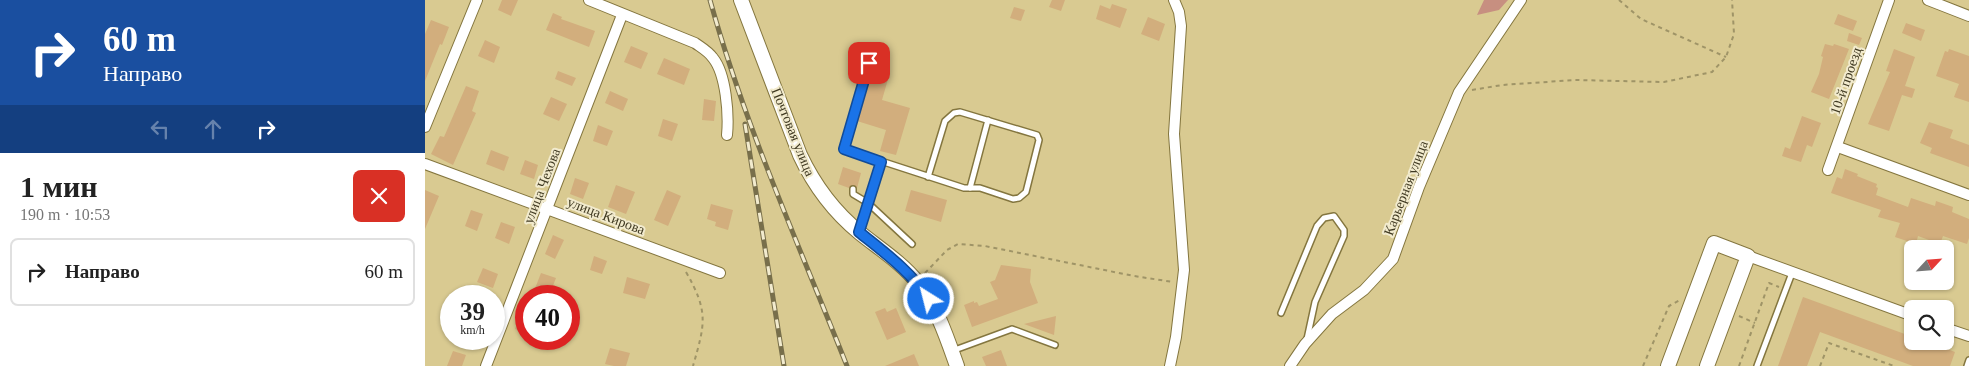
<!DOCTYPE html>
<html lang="ru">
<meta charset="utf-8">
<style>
body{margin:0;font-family:Georgia,serif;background:#f6f6f6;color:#222;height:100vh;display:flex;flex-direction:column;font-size:19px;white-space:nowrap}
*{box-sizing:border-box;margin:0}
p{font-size:16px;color:#767676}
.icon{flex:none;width:28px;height:28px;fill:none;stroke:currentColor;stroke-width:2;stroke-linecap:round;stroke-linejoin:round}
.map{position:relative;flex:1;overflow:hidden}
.side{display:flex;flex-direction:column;background:#fff;width:425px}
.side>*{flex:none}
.banner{background:#1a4fa0;color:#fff;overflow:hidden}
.needle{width:32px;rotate:64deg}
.fabs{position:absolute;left:1479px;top:240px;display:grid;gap:10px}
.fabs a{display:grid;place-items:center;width:50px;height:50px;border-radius:8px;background:#fff;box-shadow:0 1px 4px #0004;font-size:25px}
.speed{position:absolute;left:15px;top:285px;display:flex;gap:10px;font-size:25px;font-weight:700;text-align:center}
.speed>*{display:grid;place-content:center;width:65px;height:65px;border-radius:50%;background:#fff;box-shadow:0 1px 4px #0004;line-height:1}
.speed small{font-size:12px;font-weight:400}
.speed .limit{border:8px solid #d22;background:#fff;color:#111}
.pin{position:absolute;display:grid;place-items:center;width:42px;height:42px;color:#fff;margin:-21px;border-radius:10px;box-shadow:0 2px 8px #0006}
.me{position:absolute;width:55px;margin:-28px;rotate:324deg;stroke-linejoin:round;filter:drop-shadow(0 0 4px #0008)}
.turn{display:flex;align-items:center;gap:18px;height:105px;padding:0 20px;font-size:22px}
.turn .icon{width:65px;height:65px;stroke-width:2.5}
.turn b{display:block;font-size:35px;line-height:42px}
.lanes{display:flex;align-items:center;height:48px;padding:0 20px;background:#0003;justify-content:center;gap:25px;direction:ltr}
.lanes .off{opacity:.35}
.round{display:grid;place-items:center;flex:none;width:52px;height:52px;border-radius:8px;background:#f6f6f6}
.headline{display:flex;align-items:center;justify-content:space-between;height:85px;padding:0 20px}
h1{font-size:30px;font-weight:700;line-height:38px}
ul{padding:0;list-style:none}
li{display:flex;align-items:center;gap:15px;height:68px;margin:0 10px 8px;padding:0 10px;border:2px solid #e0e0e0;border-radius:8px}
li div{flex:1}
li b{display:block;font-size:19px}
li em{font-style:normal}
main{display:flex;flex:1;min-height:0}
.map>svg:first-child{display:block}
.green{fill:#c78f80}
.building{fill:#d2ae7d}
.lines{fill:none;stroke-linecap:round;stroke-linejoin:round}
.lane-casing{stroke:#84763f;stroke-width:8}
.street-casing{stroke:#84763f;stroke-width:12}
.secondary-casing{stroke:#84763f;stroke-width:16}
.path{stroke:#9f9467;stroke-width:2;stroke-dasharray:4 4;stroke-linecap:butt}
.lane{stroke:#fff;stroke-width:5}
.street{stroke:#fff;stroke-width:10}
.secondary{stroke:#fff;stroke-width:14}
.rail-casing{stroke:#786f4b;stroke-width:5}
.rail{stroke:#f2ebce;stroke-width:3;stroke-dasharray:9;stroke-linecap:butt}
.route-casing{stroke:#114b97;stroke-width:12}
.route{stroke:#1a73e8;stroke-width:9}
.labels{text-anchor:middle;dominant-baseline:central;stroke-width:4;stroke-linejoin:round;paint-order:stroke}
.street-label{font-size:14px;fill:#403a22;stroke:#f2ebce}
</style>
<main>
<section class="side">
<div class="banner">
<div class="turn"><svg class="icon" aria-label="right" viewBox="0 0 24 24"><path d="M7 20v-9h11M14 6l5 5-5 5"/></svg><div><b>60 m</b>Направо</div></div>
<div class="lanes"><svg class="icon off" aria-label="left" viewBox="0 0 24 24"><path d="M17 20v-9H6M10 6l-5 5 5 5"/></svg><svg class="icon off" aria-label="ahead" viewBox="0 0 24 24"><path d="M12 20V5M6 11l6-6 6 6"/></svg><svg class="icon" aria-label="right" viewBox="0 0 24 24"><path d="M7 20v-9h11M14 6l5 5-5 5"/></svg></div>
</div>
<div class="headline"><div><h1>1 мин</h1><p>190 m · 10:53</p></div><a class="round" style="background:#d93025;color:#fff"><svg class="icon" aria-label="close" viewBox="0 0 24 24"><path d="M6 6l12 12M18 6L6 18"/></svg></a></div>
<ul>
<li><svg class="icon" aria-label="right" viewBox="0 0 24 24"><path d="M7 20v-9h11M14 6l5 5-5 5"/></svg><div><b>Направо</b></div><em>60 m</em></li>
</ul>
</section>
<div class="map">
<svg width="1544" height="366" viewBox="0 0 1544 366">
<rect width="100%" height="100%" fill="#d9ca91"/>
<!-- green -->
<path class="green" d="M1059,0H1083L1074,10L1052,15Z"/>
<!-- building -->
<g class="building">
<path d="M77,0H93L86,16L73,10Z"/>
<path d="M627,0H640L636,11L624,7Z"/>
<path d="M687,4L702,9L695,28L671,19L675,5L685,9Z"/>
<path d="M589,7L600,10L596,21L585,18Z"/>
<path d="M128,13L137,17L136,19L170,31L164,47L121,30Z"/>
<path d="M1413,14L1432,21L1428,31L1409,24Z"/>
<path d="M723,17L740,24L734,41L716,34Z"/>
<path d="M6,20L24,27L17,45L15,44L0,81V34Z"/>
<path d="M1481,23L1500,30L1496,41L1477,33Z"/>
<path d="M1424,33L1437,38L1434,45L1422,41Z"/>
<path d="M60,40L75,47L69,63L53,56Z"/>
<path d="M1400,44L1408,46L1409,44L1424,49L1404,99L1386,92L1394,74L1398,57L1396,56Z"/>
<path d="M206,46L223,53L216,69L199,62Z"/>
<path d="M1469,49L1490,57L1480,86L1490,89L1487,98L1477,95L1464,131L1443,124L1465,72L1461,71Z"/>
<path d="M1524,49L1544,56V102L1529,97L1534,84L1511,76L1520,51L1523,52Z"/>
<path d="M239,58L265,69L259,85L232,74Z"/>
<path d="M447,67L465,72L457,100L485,108L471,155L455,151L461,130L432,121Z"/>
<path d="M133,71L151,78L147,86L130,79Z"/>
<path d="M41,86L54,91L47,111L51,113L28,165L6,154L15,136L19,137Z"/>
<path d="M185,91L203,99L198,111L180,103Z"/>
<path d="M126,97L142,104L134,121L118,114Z"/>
<path d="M279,99L291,101L289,121L277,120Z"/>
<path d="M1377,116L1396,123L1387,147L1382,145L1376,162L1357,156L1360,147L1365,149Z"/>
<path d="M238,119L253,124L247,141L233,136Z"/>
<path d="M1504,122L1528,130L1525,138L1544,145V167L1505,153L1507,148L1495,143Z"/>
<path d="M173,125L188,131L182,146L168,141Z"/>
<path d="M66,150L84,157L79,171L61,164Z"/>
<path d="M100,160L113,165L109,179L95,174Z"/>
<path d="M418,167L436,173L432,188L428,185L424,188L413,184Z"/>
<path d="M1420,169L1433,174L1432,176L1452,184L1451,187L1453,188L1451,195L1483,207L1486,198L1510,206L1511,201L1528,207L1527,212L1544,219V238L1542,244L1518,236L1515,244L1493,236L1491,244L1470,237L1475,223L1453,217L1456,210L1406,193L1412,177L1417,179Z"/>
<path d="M150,178L164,183L158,199L145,194Z"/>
<path d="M191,185L210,192L201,214L183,207Z"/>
<path d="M0,190L14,196L0,229Z"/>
<path d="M242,190L256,196L243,226L229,220Z"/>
<path d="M486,190L522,200L516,222L480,211Z"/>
<path d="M286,204L308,210L303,230L290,226L291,222L282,219Z"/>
<path d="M46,210L58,214L52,231L40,226Z"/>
<path d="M76,222L90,227L84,244L70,238Z"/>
<path d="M128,235L139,240L130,259L120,254Z"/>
<path d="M169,256L182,261L177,274L165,270Z"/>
<path d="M576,265L606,269L605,282L613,303L547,327L539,305L549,301V303L552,302L554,306L573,299L565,282L570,280Z"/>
<path d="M58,268L73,274L68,288L52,282Z"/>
<path d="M116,273L131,278L124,296L109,291Z"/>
<path d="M202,277L225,284L220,299L198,293Z"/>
<path d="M1378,297L1488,337V341H1501L1530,352L1525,366H1488L1395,332L1382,366H1353Z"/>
<path d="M100,300L101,301V333L90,329Z"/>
<path d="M460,308L462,312L471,308L481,332L462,340L450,312Z"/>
<path d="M631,316L629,335L599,324Z"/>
<path d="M185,348L205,353L201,366H189L180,364Z"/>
<path d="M576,350L582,366H561L557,357Z"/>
<path d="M28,351L41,355L37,366H22Z"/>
<path d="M489,354L494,366H460Z"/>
</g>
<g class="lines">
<!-- lane casing -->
<g class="lane-casing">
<g id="lane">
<path d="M444,63L419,149L539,188H555L588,199L594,198L601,192L614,140L612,135L535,112L529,113L520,121L503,177"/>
<path d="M545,188L563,120"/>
<path d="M428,189V194L443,203L487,244"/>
<path d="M434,231L456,162"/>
<path d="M856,313L892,226L899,218L909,216L919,230V236L890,302L882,339"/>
<path d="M527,351L587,329L630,345"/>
<path d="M1332,366L1367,273"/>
<path d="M1542,366L1544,360"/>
</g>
</g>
<!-- street casing -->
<g class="street-casing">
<g id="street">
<path d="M164,0L270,43C277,48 283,51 288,58C301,74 304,114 302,135"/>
<path d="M1503,0L1544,16"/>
<path d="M0,127L52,0"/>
<path d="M1413,147L1544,195"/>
<path d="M0,164L295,273"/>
<path d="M1403,170L1464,0"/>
<path d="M1323,256L1488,316"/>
<path d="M1520,328L1544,336"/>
<path d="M61,366L197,15"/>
<path d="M745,366L751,337L759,270L749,134L756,26L754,12L749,0"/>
<path d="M865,366L880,344L907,314L939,290L968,259L994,187L1034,92L1096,0"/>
</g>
</g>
<!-- secondary casing -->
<g class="secondary-casing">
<g id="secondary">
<path d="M316,0L375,155C390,187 408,211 435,233C455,249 477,263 493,283C512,307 522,338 532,366"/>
<path d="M1243,366L1289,243L1323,256L1282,366"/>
</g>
</g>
<!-- path -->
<g class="path">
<path d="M1194,0L1216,19L1301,57"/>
<path d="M1047,90L1077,85L1150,80L1239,82L1287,72L1301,57L1309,34L1307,0"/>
<path d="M261,272C284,312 280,324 268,366"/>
<path d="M500,273L522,250L533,244L560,246L709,276L748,282"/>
<path d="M1314,316L1330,323"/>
<path d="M1218,366L1244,306L1255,300"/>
<path d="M1314,366L1344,283L1354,287"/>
<path d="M1395,366L1404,343L1469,366"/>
</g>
<!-- lane -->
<use href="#lane" class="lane"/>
<!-- street -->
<use href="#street" class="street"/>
<!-- secondary -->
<use href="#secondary" class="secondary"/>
<!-- rail casing -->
<g class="rail-casing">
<g id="rail">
<path d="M285,0C320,126 374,245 422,366"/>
<path d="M320,124L359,366"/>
</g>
</g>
<!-- rail -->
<use href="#rail" class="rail"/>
</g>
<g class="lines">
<!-- route casing -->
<g class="route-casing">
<path id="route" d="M444,63L419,149L456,162L434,232C460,253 485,271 504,299"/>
</g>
<!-- route -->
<use href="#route" class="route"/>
</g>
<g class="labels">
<!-- street labels -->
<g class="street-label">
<text transform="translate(1421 81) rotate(-71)">10-й проезд</text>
<text transform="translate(368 132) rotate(68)">Почтовая улица</text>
<text transform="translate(117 186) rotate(-69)">улица Чехова</text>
<text transform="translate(981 188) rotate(-69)">Карьерная улица</text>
<text transform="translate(181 216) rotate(21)">улица Кирова</text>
</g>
</g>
</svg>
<div class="fabs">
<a><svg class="needle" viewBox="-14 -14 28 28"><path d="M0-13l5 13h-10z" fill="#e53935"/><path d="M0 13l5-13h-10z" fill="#767676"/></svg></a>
<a><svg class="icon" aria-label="search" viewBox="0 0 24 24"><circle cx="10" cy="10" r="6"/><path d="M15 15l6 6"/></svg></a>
</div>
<div class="speed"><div>39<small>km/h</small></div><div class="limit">40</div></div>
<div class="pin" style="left:444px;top:63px;background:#d93025"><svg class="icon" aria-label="arrive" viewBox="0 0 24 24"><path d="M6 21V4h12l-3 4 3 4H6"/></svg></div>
<svg class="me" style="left:504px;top:299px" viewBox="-20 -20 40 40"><circle r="17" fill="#1a73e8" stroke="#fff" stroke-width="3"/><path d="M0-11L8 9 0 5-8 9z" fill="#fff"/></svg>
</div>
</main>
